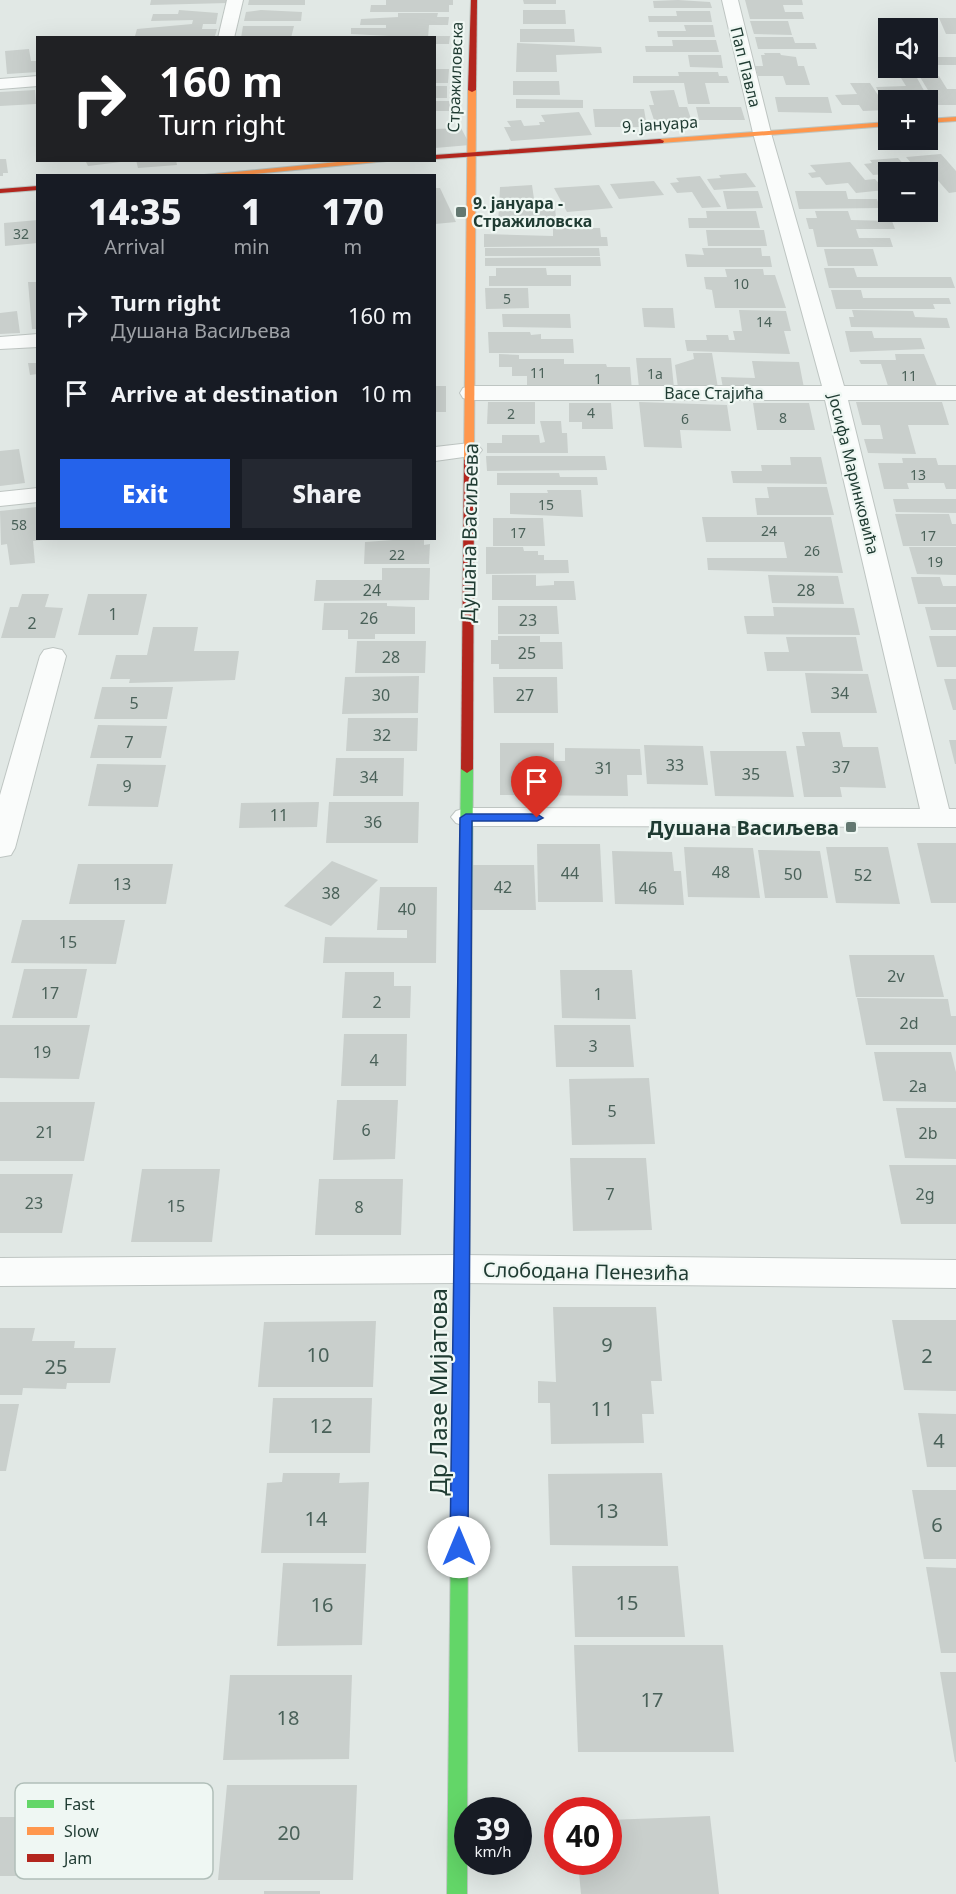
<!DOCTYPE html>
<meta charset="utf-8">
<style>
body{margin:0;font-family:"Noto Sans",sans-serif;background:#242831;color:#f1f3f6;height:100vh;display:flex;flex-direction:column;font-size:22px;white-space:nowrap}
*{box-sizing:border-box;margin:0}
p{font-size:20px;color:#9ea1a6}
.icon{flex:none;width:33px;height:33px;fill:none;stroke:currentColor;stroke-width:2;stroke-linecap:round;stroke-linejoin:round}
.map{position:relative;flex:1;overflow:hidden}
.details{position:absolute;left:36px;top:174px;width:400px;height:366px;display:flex;flex-direction:column;background:#171b24;border-radius:0px;box-shadow:0 6px 24px #0002}
.details>*{flex:none}
.hud{position:absolute;left:36px;top:36px;width:400px;height:126px;border-radius:0px;box-shadow:0 6px 24px #0002;background:#202124;color:#fff;overflow:hidden}
.fabs{position:absolute;left:878px;top:18px;display:grid;gap:12px}
.fabs a{display:grid;place-items:center;width:60px;height:60px;border-radius:0px;background:#171b24;box-shadow:0 6px 24px #0002;font-size:30px}
.speed{position:absolute;left:454px;top:1797px;display:flex;gap:12px;font-size:30px;font-weight:700;text-align:center}
.speed>*{display:grid;place-content:center;width:78px;height:78px;border-radius:50%;background:#171b24;box-shadow:0 6px 24px #0002;line-height:1}
.speed small{font-size:15px;font-weight:400}
.speed .limit{border:9px solid #d22;background:#fff;color:#111}
.pin{position:absolute;display:grid;place-items:center;width:51px;height:51px;color:#fff;margin:-62px -26px;border-radius:50% 50% 50% 0;rotate:-45deg;box-shadow:0 0 6px #0007}
.pin .icon{rotate:45deg}
.me{position:absolute;width:66px;margin:-33px;rotate:0deg;stroke-linejoin:round;filter:drop-shadow(0 0 4px #0008)}
.turn{display:flex;align-items:center;gap:21px;height:126px;padding:0 24px;font-size:27px}
.turn .icon{width:78px;height:78px;stroke-width:2.5}
.turn b{display:block;font-size:42px;line-height:51px}
.eta{display:flex;justify-content:space-evenly;align-items:center;height:102px;text-align:center}
.eta b{font-size:36px;font-weight:800;line-height:42px}
.cta{display:flex;gap:12px;margin-top:auto;padding:12px 24px}
.cta a{flex:1;height:69px;border-radius:0px;background:#2563eb;color:#fff;font-size:24px;font-weight:800;line-height:69px;text-align:center}
.cta a+a{background:#242831;color:#f1f3f6}
ul{padding:0;list-style:none}
li{display:flex;align-items:center;gap:18px;height:78px;padding:0 24px}
li div{flex:1}
li b{display:block;font-size:22px}
li em{font-style:normal}
.map>svg:first-child{display:block}
.building{fill:#c9cfcc}
.lines{fill:none;stroke-linecap:round;stroke-linejoin:round}
.street-casing{stroke:#bec5c2;stroke-width:2}
.fast-casing{stroke:#bdc6c2;stroke-width:2}
.slow-casing{stroke:#bdc6c2;stroke-width:2}
.jam-casing{stroke:#bdc6c2;stroke-width:2}
.street{fill:#fafcfb;fill-rule:evenodd}
.fast{fill:#63d668;fill-rule:evenodd}
.slow{fill:#ff974d;fill-rule:evenodd}
.jam{fill:#b3261e;fill-rule:evenodd}
.route{fill:#2563eb;stroke:#184099;stroke-width:1.5}
.poi-dot{fill:#637871;stroke:#eff7f3;stroke-width:2}
.labels{text-anchor:middle;dominant-baseline:central;stroke-width:4.5;stroke-linejoin:round;paint-order:stroke}
.far-number-label{font-size:14px;fill:#4a6159}
.far-street-label{font-size:16px;fill:#1f3b32;stroke:#eff7f3}
.far-poi-label{font-size:16px;font-weight:bold;fill:#1f3b32;stroke:#eff7f3;text-anchor:start}
.number-label{font-size:16px;fill:#4a6159}
.street-label{font-size:20px;fill:#1f3b32;stroke:#eff7f3}
.poi-label{font-size:20px;font-weight:bold;fill:#1f3b32;stroke:#eff7f3;text-anchor:end}
.near-number-label{font-size:20px;fill:#4a6159}
.near-street-label{font-size:24px;fill:#1f3b32;stroke:#eff7f3}
.key{fill:#eff7f3;stroke:#b1bfb9;stroke-width:1.5}
.key-label{font-size:16px;fill:#1f3b32}
</style>
<div class="map">
<svg width="956" height="1894" viewBox="0 0 956 1894">
<rect width="100%" height="100%" fill="#e1e8e5"/>
<!-- building -->
<g class="building">
<path d="M151,0H229L228,3L150,5Z"/>
<path d="M249,0H305V5H248Z"/>
<path d="M386,0H453V5H449V12H370L371,5H386Z"/>
<path d="M523,0H556V4H524Z"/>
<path d="M678,0L710,2L712,8H654L653,1Z"/>
<path d="M745,0H802L803,5H783L785,12H802L804,19H750Z"/>
<path d="M179,10L218,13L216,24H203L202,29H217L215,36H135L137,29L192,24L193,20L151,21L153,14H178Z"/>
<path d="M261,10L302,12L301,21H244L246,12Z"/>
<path d="M523,10H565L566,24H523Z"/>
<path d="M676,11H710L712,22H649L648,16H677Z"/>
<path d="M398,13H438L437,17H449L448,25H429L428,38L351,34V28H386V25H360L361,19L398,17Z"/>
<path d="M939,18H956V34H946Z"/>
<path d="M750,21H788L792,35L754,34Z"/>
<path d="M684,25H713L715,37H658L657,31H686Z"/>
<path d="M243,26H294L291,38H241Z"/>
<path d="M520,29H574L575,42H520Z"/>
<path d="M435,36H450L449,44H435Z"/>
<path d="M755,37H793L795,43H815L817,49H758Z"/>
<path d="M672,40H716L719,52H646L645,46H673Z"/>
<path d="M517,43L601,47L602,53L556,55L557,72H516Z"/>
<path d="M29,49L31,61H38V72L7,74L5,51Z"/>
<path d="M764,53H780L781,55L796,57L798,66H804L810,85H786L783,76H758L755,66H763L761,55H765Z"/>
<path d="M688,55H721L723,68L690,67Z"/>
<path d="M935,57H956V65H938Z"/>
<path d="M435,69H449L448,83H435Z"/>
<path d="M678,72H718L719,76H727L729,83H705L710,104H688L684,83H633V76H679Z"/>
<path d="M939,76L947,89H956V105H937L920,77Z"/>
<path d="M901,78H917L932,105H927V100H889L887,97H881L876,87L906,86Z"/>
<path d="M513,81H559L560,95H513Z"/>
<path d="M850,83H870L888,110L863,111L859,105H842L835,95L857,94Z"/>
<rect x="435" y="86" width="12" height="12"/>
<path d="M35,90L36,104L0,106V92Z"/>
<path d="M674,90L679,107H687L692,122L655,123L649,105H654L650,91Z"/>
<path d="M775,97H828L832,113L778,112Z"/>
<path d="M516,99L583,100V108H516Z"/>
<path d="M435,101H450L449,111H435Z"/>
<path d="M696,107H741L745,120H699Z"/>
<path d="M593,109H644L647,127H595Z"/>
<path d="M579,112L592,135L511,141L504,127H511L507,121L521,120L524,126L540,125L539,122H545L541,115Z"/>
<path d="M461,128L470,145L435,148V129Z"/>
<path d="M941,154L956,171V192L949,193L934,176H927V172H919L906,157Z"/>
<path d="M898,158L911,172L873,175L864,164L872,163L870,160Z"/>
<path d="M0,159H6L8,173H3V176H0Z"/>
<path d="M85,160H121V162L88,166Z"/>
<path d="M136,160H176L177,165L138,168Z"/>
<path d="M850,162L865,180L875,179L885,190L856,193L848,183L826,185L820,177L812,178L808,173L816,172L810,165Z"/>
<path d="M746,173L756,187L714,190L707,179L721,178L719,175Z"/>
<path d="M700,176L721,207L702,208L692,192L677,193L670,183L679,182L676,178Z"/>
<path d="M654,181L664,195L619,199L610,184Z"/>
<path d="M532,185L535,206H555L556,219H544V225H498L500,187Z"/>
<path d="M599,185L613,208L567,212L554,188Z"/>
<path d="M435,188H440L456,222L435,224Z"/>
<path d="M723,191H758L763,208L727,209Z"/>
<path d="M795,191H846L848,199H877L880,208L799,209Z"/>
<path d="M706,211H756L760,228H689L688,218H707Z"/>
<path d="M815,211H848L851,220L892,221L895,229H856L859,238H890L893,247H817L813,229H809L806,218H817Z"/>
<path d="M38,220V243L5,246L4,223Z"/>
<path d="M553,228H600L601,237H607L608,246L484,247V234L553,236Z"/>
<path d="M706,230H764L767,246H708Z"/>
<path d="M485,248H599L600,256H485Z"/>
<path d="M702,248H761L762,256H770L772,267H687L685,254L704,255Z"/>
<path d="M824,249H873L878,266H828Z"/>
<path d="M600,257L601,266H485V258Z"/>
<path d="M496,268H546L547,275H571V286H489V276H496Z"/>
<path d="M824,268H854L857,277H951L955,288H829Z"/>
<path d="M725,269H763L764,275H775L786,308H715L712,290L706,289L704,277H727Z"/>
<path d="M28,282H38V329H32Z"/>
<path d="M485,288H528L529,308L486,309Z"/>
<path d="M831,290H861L863,298H949L951,304H933L935,309H836Z"/>
<path d="M642,308H673L675,328L644,327Z"/>
<path d="M739,310L786,311L791,331H784L790,354L687,351L685,340H707L706,335H728L729,340H735L733,331H742Z"/>
<path d="M852,310L913,311L915,317L947,318L950,328L851,327L849,317H854Z"/>
<path d="M17,311L20,333L0,334V313Z"/>
<path d="M502,314H570L571,328L503,327Z"/>
<path d="M845,331H872L874,338H921L925,349L850,352Z"/>
<path d="M488,332H530L531,335L541,334V339H573L574,353H489Z"/>
<path d="M693,353H712L718,388H678L675,365L694,359Z"/>
<path d="M499,354L519,355V359H564V364H606L607,367H630L632,391L527,389V376H512V367H499Z"/>
<path d="M895,354H924L937,386H888L881,364H861L859,360H896Z"/>
<path d="M636,358H671L674,388H639Z"/>
<path d="M752,361L799,362L804,388H723L721,377L755,378Z"/>
<path d="M28,363H38V374L30,375Z"/>
<rect x="435" y="386" width="11" height="26"/>
<path d="M488,402H535V424H487Z"/>
<path d="M639,402L727,405L731,431L680,430L682,448L644,447Z"/>
<path d="M856,402H942L949,425H908L916,454L868,453L864,439H883L880,425H862Z"/>
<path d="M569,403H611L613,429H582V422H569Z"/>
<path d="M753,403H809L815,430H757Z"/>
<path d="M540,421H561L562,433H567L568,453H487V443H502V435H539L540,443L545,442Z"/>
<path d="M19,449L25,483L0,486V451Z"/>
<path d="M486,456H605L607,470L487,471Z"/>
<path d="M790,457H821L827,484L733,483L731,471H762L761,465H791Z"/>
<path d="M902,458H936L938,465H956V489H946L944,483H907L909,489H884L878,463H903Z"/>
<path d="M497,473H559L560,477H597L598,485H497Z"/>
<path d="M767,487H827L834,515H757L755,498H769Z"/>
<path d="M547,490H581L583,517L510,514V493H548Z"/>
<path d="M893,499H956V513L896,512Z"/>
<path d="M37,507L38,538L43,540L33,541L35,563L10,565L7,544L1,545L0,511Z"/>
<path d="M895,514H949L952,524H956V546H903Z"/>
<path d="M702,517H831L843,573L708,570L707,558H787L784,542H706Z"/>
<path d="M493,518H543L545,546H493Z"/>
<path d="M421,538H424V545L430,544L429,564H364L365,542Z"/>
<path d="M486,547H523L524,551H538V555H544V560H568L569,573L486,574Z"/>
<path d="M909,547H956V575L917,574Z"/>
<path d="M382,568H430L429,600L314,601L316,580H382Z"/>
<path d="M492,575H536V586L554,585V581H574L576,600H492Z"/>
<path d="M768,575L838,576L844,604L772,603Z"/>
<path d="M911,577H940L943,586H956V604H918Z"/>
<path d="M22,594H49L45,607L63,608L55,638H1L10,607H18Z"/>
<path d="M88,594H147L138,635H78Z"/>
<path d="M324,603H387V606L415,607V634H375V639H348V630H322Z"/>
<path d="M498,606H557L559,634H498Z"/>
<path d="M773,607L854,608L860,635L747,634L744,616H774Z"/>
<path d="M925,607H956V630H931Z"/>
<path d="M153,627H198L194,651H239L235,680L129,683L130,679H110L116,655H147Z"/>
<path d="M498,636H540V642H562L563,669H499V664H491V640H498Z"/>
<path d="M929,636H956V667H937Z"/>
<path d="M786,637H856L863,671H767L764,652H789Z"/>
<path d="M357,641H426L425,673H355Z"/>
<path d="M805,673L868,674L877,713H811Z"/>
<path d="M419,676L418,713L342,714L345,677Z"/>
<path d="M493,677H557L558,713H494Z"/>
<path d="M944,679H956V710H953Z"/>
<path d="M102,687H173L167,719H94Z"/>
<path d="M348,718H418L417,751H346Z"/>
<path d="M98,725L167,726L161,758H90Z"/>
<path d="M802,732H840L843,747H878L886,788L840,787L842,797H804L796,746H805Z"/>
<path d="M949,740H956V764H955Z"/>
<path d="M500,743H554V761H565V748L640,749L642,775H627L628,796L500,795Z"/>
<path d="M644,745L703,746L708,785L647,784Z"/>
<path d="M710,751H786L794,797L715,796Z"/>
<path d="M336,758H404L403,796H333Z"/>
<path d="M97,764L166,765L158,807L88,806Z"/>
<path d="M319,802L317,827L239,828L241,803Z"/>
<path d="M329,802H419L418,843H326Z"/>
<path d="M917,843H956V903H931Z"/>
<path d="M537,844H600L603,902H538Z"/>
<path d="M684,847L753,848L760,898L688,897Z"/>
<path d="M826,847H888L900,904L836,903Z"/>
<path d="M758,850L820,851L828,898H765Z"/>
<path d="M612,851L672,852L674,871H681L684,905L615,904Z"/>
<path d="M332,861L378,880L331,926L284,906Z"/>
<path d="M78,864H173L166,904H69Z"/>
<path d="M471,865H534L536,910H471Z"/>
<path d="M380,887H437L436,963H323L325,937L407,938V930H377Z"/>
<path d="M22,920H125L116,964L11,963Z"/>
<path d="M849,955H934L944,997H856Z"/>
<path d="M24,969H87L77,1018H12Z"/>
<path d="M560,970H632L636,1019L562,1018Z"/>
<path d="M345,972H394V986H411L410,1018H342Z"/>
<path d="M857,998L948,999L951,1016H956V1045H866Z"/>
<path d="M0,1025H90L79,1079L0,1078Z"/>
<path d="M554,1025H630L634,1067H556Z"/>
<path d="M344,1034H407L406,1086H341Z"/>
<path d="M874,1052H951L956,1072V1102L883,1101Z"/>
<path d="M649,1078L655,1144L572,1145L569,1079Z"/>
<path d="M337,1100H398L395,1159L333,1160Z"/>
<path d="M0,1102H95L84,1161H0Z"/>
<path d="M896,1108H956V1159L905,1158Z"/>
<path d="M570,1158H646L652,1230L573,1231Z"/>
<path d="M889,1165H956V1224H901Z"/>
<path d="M142,1169H220L212,1242H131Z"/>
<path d="M0,1174H73L62,1233H0Z"/>
<path d="M319,1179H403L401,1235H315Z"/>
<path d="M553,1307H656L662,1381H651L654,1414H642L644,1443L551,1444L550,1403H538V1381L556,1382Z"/>
<path d="M892,1320H956V1391L904,1390Z"/>
<path d="M376,1321L373,1387H258L264,1322Z"/>
<path d="M0,1328H35L32,1341H75L74,1348H116L110,1383H67L66,1389L23,1388L22,1395H0Z"/>
<path d="M273,1398H372L370,1453H269Z"/>
<path d="M0,1404H19L6,1471H0Z"/>
<path d="M918,1413L956,1414V1467H927Z"/>
<path d="M283,1473H340L339,1483L369,1482L366,1553H261L267,1483L282,1482Z"/>
<path d="M662,1473L668,1546L550,1545L548,1474Z"/>
<path d="M912,1490H956V1559H924Z"/>
<path d="M283,1563L366,1564L362,1645L277,1646Z"/>
<path d="M572,1566H678L685,1637H575Z"/>
<path d="M926,1567L956,1568V1653H941Z"/>
<path d="M574,1645H723L734,1752H578Z"/>
<path d="M940,1672H956V1762H955Z"/>
<path d="M230,1675H352L349,1759L223,1760Z"/>
<path d="M227,1785H357L353,1880H218Z"/>
<path d="M710,1816L719,1894H581L578,1862H609V1820Z"/>
<path d="M0,1817H42L32,1876H0Z"/>
<rect x="264" y="1891" width="56" height="3"/>
</g>
<g class="lines">
<!-- street casing -->
<g class="street-casing">
<g id="street">
<path d="M227,0H243L234,38H218Z"/>
<path d="M722,0H738L771,133L844,386H956V400H848L949,809H956V827L466,826L456,823L451,817L456,811L466,808L920,809L825,400H471L463,398L460,393L463,388L471,386H822L753,133Z"/>
<path d="M38,76V86L0,89V79Z"/>
<path d="M38,334V347L0,349V337Z"/>
<path d="M470,443L478,445L482,450L478,455L435,461V447Z"/>
<path d="M38,488V502L0,506V492Z"/>
<path d="M53,648L62,650L66,656L15,848L11,855L0,857V795L40,656L44,650Z"/>
<path d="M460,1255L956,1260V1288L460,1283L0,1286V1258Z"/>
</g>
</g>
<!-- fast casing -->
<g class="fast-casing">
<g id="fast">
<path d="M467,765L473,769L471,1055L464,1060L457,1055L461,769Z"/>
<path d="M460,1430L466,1432L468,1437L467,1894H447L452,1437L454,1432Z"/>
</g>
</g>
<!-- slow casing -->
<g class="slow-casing">
<g id="slow">
<path d="M472,88L476,90L474,460L469,463L464,460L468,90Z"/>
<path d="M956,117V121L927,123V119Z"/>
<path d="M888,122V126L660,143L656,141L660,139Z"/>
<path d="M358,160H397L234,176H194Z"/>
</g>
</g>
<!-- jam casing -->
<g class="jam-casing">
<g id="jam">
<path d="M471,0H477L476,90L472,92L468,90Z"/>
<path d="M660,139L664,141L663,143L435,159V155Z"/>
<path d="M38,186V190L0,193V189Z"/>
<path d="M469,457L474,460L473,769L467,773L461,769L464,460Z"/>
<path d="M464,1050L471,1055L468,1437L466,1442L460,1444L454,1442L452,1437L457,1055Z"/>
</g>
</g>
<!-- street -->
<use href="#street" class="street"/>
<!-- fast -->
<use href="#fast" class="fast"/>
<!-- slow -->
<use href="#slow" class="slow"/>
<!-- jam -->
<use href="#jam" class="jam"/>
</g>
<!-- route -->
<path class="route" d="M466,814H537L543,818L537,821H472L468,1547L465,1552L459,1555L452,1552L450,1547L460,818Z"/>
<!-- markers -->
<g class="poi-dot">
<rect x="455" y="206" width="12" height="12" rx="3"/>
<rect x="845" y="821" width="12" height="12" rx="3"/>
</g>
<g class="labels">
<!-- far-number labels -->
<g class="far-number-label">
<text x="21" y="233">32</text>
<text x="741" y="283">10</text>
<text x="507" y="298">5</text>
<text x="764" y="321">14</text>
<text x="538" y="372">11</text>
<text x="655" y="373">1a</text>
<text x="909" y="375">11</text>
<text x="598" y="378">1</text>
<text x="591" y="412">4</text>
<text x="511" y="413">2</text>
<text x="783" y="417">8</text>
<text x="685" y="418">6</text>
<text x="918" y="474">13</text>
<text x="546" y="504">15</text>
<text x="19" y="524">58</text>
<text x="769" y="530">24</text>
<text x="518" y="532">17</text>
<text x="928" y="535">17</text>
<text x="812" y="550">26</text>
<text x="397" y="554">22</text>
<text x="935" y="561">19</text>
</g>
<!-- far-street labels -->
<g class="far-street-label">
<text transform="translate(746 67) rotate(76)">Пап Павла</text>
<text transform="translate(455 77) rotate(-88)">Стражиловска</text>
<text transform="translate(660 124) rotate(-4)">9. јануара</text>
<text x="714" y="393">Васе Стајића</text>
<text transform="translate(854 474) rotate(76)">Јосифа Маринковића</text>
</g>
<!-- far-poi labels -->
<g class="far-poi-label">
<text x="473" y="203">9. јануара -<tspan x="473" dy="18">Стражиловска</tspan></text>
</g>
<!-- number labels -->
<g class="number-label">
<text x="372" y="590">24</text>
<text x="806" y="590">28</text>
<text x="113" y="614">1</text>
<text x="369" y="618">26</text>
<text x="528" y="620">23</text>
<text x="32" y="623">2</text>
<text x="527" y="653">25</text>
<text x="391" y="657">28</text>
<text x="840" y="693">34</text>
<text x="381" y="695">30</text>
<text x="525" y="695">27</text>
<text x="134" y="703">5</text>
<text x="382" y="735">32</text>
<text x="129" y="742">7</text>
<text x="675" y="765">33</text>
<text x="841" y="767">37</text>
<text x="604" y="768">31</text>
<text x="751" y="774">35</text>
<text x="369" y="777">34</text>
<text x="127" y="786">9</text>
<text x="279" y="815">11</text>
<text x="373" y="822">36</text>
<text x="721" y="872">48</text>
<text x="570" y="873">44</text>
<text x="793" y="874">50</text>
<text x="863" y="875">52</text>
<text x="122" y="884">13</text>
<text x="503" y="887">42</text>
<text x="648" y="888">46</text>
<text x="331" y="893">38</text>
<text x="407" y="909">40</text>
<text x="68" y="942">15</text>
<text x="896" y="976">2v</text>
<text x="50" y="993">17</text>
<text x="598" y="994">1</text>
<text x="377" y="1002">2</text>
<text x="909" y="1023">2d</text>
<text x="593" y="1046">3</text>
<text x="42" y="1052">19</text>
<text x="374" y="1060">4</text>
<text x="918" y="1086">2a</text>
<text x="612" y="1111">5</text>
<text x="366" y="1130">6</text>
<text x="45" y="1132">21</text>
<text x="928" y="1133">2b</text>
<text x="610" y="1194">7</text>
<text x="925" y="1194">2g</text>
<text x="34" y="1203">23</text>
<text x="176" y="1206">15</text>
<text x="359" y="1207">8</text>
</g>
<!-- street labels -->
<g class="street-label">
<text transform="translate(469 533) rotate(-89)">Душана Васиљева</text>
<text transform="translate(586 1271) rotate(1)">Слободана Пенезића</text>
</g>
<!-- poi labels -->
<g class="poi-label">
<text x="839" y="827">Душана Васиљева</text>
</g>
<!-- near-number labels -->
<g class="near-number-label">
<text x="607" y="1344">9</text>
<text x="318" y="1354">10</text>
<text x="927" y="1355">2</text>
<text x="56" y="1366">25</text>
<text x="602" y="1408">11</text>
<text x="321" y="1425">12</text>
<text x="939" y="1440">4</text>
<text x="607" y="1510">13</text>
<text x="316" y="1518">14</text>
<text x="937" y="1524">6</text>
<text x="627" y="1602">15</text>
<text x="322" y="1604">16</text>
<text x="652" y="1699">17</text>
<text x="288" y="1717">18</text>
<text x="289" y="1832">20</text>
</g>
<!-- near-street labels -->
<g class="near-street-label">
<text transform="translate(437 1392) rotate(-90)">Др Лазе Мијатова</text>
</g>
</g>
<!-- legend -->
<rect x="15" y="1783" width="198" height="96" rx="9" class="key"/>
<rect x="27" y="1800" width="27" height="8" fill="#63d668"/>
<rect x="27" y="1827" width="27" height="8" fill="#ff974d"/>
<rect x="27" y="1854" width="27" height="8" fill="#b3261e"/>
<g class="key-label">
<text x="64" y="1810">Fast</text>
<text x="64" y="1837">Slow</text>
<text x="64" y="1864">Jam</text>
</g>
</svg>
<div class="fabs">
<a><svg class="icon" aria-label="sound" viewBox="0 0 24 24"><path d="M4 9h4l5-4v14l-5-4H4zM17 9q2 3 0 6"/></svg></a>
<a>+</a>
<a>−</a>
</div>
<div class="speed"><div>39<small>km/h</small></div><div class="limit">40</div></div>
<div class="pin" style="left:537px;top:818px;background:#d93025"><svg class="icon" aria-label="arrive" viewBox="0 0 24 24"><path d="M6 21V4h12l-3 4 3 4H6"/></svg></div>
<svg class="me" style="left:459px;top:1547px" viewBox="-20 -20 40 40"><circle r="19" fill="#fff"/><path d="M0-13L10 11 0 6-10 11z" fill="#2563eb"/></svg>
<div class="hud">
<div class="turn"><svg class="icon" aria-label="right" viewBox="0 0 24 24"><path d="M7 20v-9h11M14 6l5 5-5 5"/></svg><div><b>160 m</b>Turn right</div></div>
</div>
<section class="details">
<div class="eta">
<div><b>14:35</b><p>Arrival</p></div>
<div><b>1</b><p>min</p></div>
<div><b>170</b><p>m</p></div>
</div>
<ul>
<li><svg class="icon" aria-label="right" viewBox="0 0 24 24"><path d="M7 20v-9h11M14 6l5 5-5 5"/></svg><div><b>Turn right</b><p>Душана Васиљева</p></div><em>160 m</em></li>
<li><svg class="icon" aria-label="arrive" viewBox="0 0 24 24"><path d="M6 21V4h12l-3 4 3 4H6"/></svg><div><b>Arrive at destination</b></div><em>10 m</em></li>
</ul>
<div class="cta"><a>Exit</a><a>Share</a></div>
</section>
</div>
